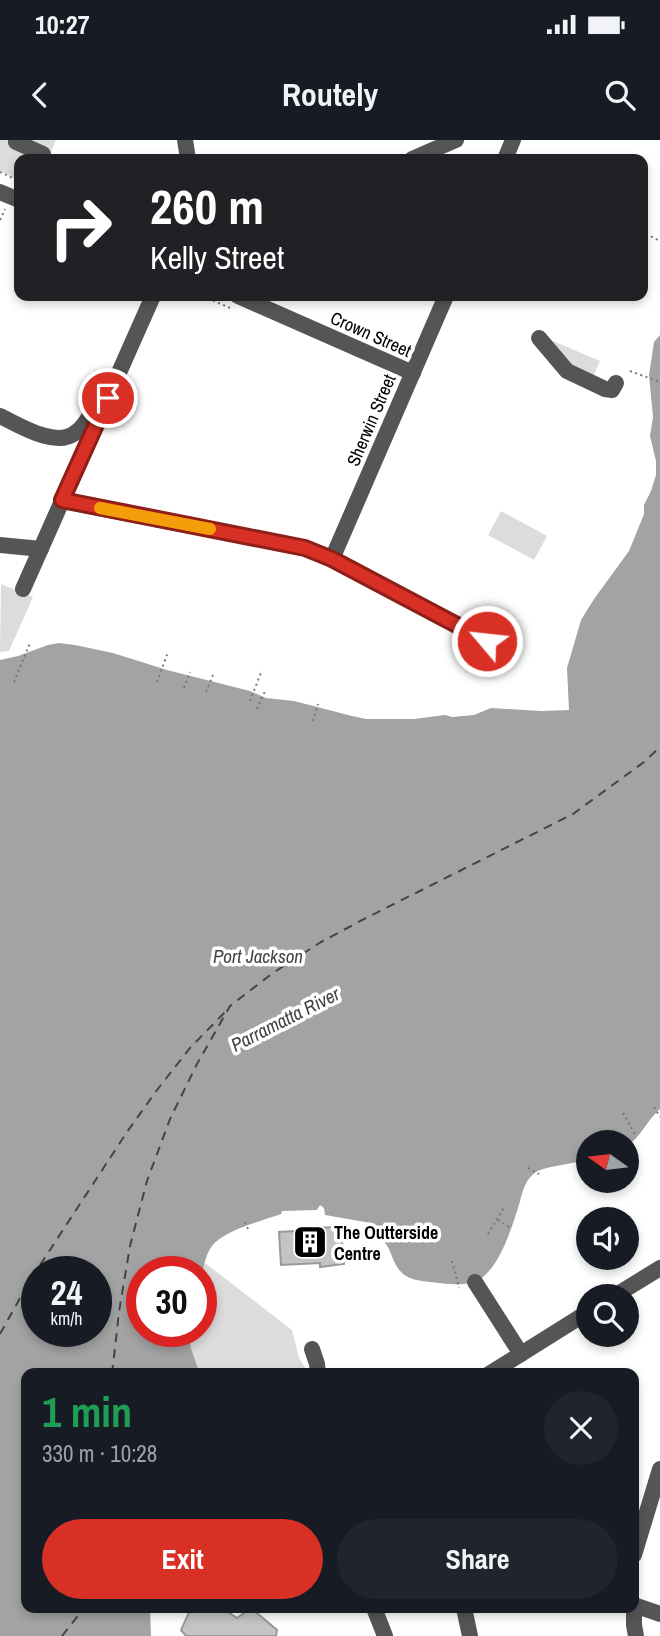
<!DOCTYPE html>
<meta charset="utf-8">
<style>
body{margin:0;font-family:"Archivo Narrow",sans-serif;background:#20242c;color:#f1f3f6;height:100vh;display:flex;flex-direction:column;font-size:26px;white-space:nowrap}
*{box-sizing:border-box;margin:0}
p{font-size:23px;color:#9ea1a6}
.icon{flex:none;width:38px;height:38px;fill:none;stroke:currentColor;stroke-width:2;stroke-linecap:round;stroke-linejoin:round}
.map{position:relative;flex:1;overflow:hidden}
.panel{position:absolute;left:21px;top:1228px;width:618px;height:245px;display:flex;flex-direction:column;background:#171b24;border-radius:14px;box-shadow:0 4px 10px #0003}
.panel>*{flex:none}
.guide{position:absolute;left:14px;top:14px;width:634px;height:147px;border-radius:14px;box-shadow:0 4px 10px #0003;background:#202124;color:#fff;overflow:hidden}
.needle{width:46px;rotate:284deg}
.fabs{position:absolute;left:576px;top:990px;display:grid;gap:14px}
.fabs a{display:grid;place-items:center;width:63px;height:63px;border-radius:50%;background:#171b24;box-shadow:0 4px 10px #0003;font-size:35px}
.speed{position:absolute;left:21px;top:1116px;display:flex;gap:14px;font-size:35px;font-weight:700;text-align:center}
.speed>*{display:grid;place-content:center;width:91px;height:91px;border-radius:50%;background:#171b24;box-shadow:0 4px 10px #0003;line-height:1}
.speed small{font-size:18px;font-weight:400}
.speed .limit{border:10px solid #d22;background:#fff;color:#111}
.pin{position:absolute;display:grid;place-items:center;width:60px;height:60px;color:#fff;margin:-30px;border:4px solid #fff;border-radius:50%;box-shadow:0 2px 7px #0007}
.me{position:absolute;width:77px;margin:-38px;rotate:298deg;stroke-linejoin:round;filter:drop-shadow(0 0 5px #0008)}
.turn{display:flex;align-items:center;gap:24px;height:147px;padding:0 21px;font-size:32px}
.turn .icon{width:91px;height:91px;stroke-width:2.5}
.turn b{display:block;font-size:49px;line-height:60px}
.round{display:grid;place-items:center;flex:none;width:74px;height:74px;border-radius:37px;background:#20242c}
.summary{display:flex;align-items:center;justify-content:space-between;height:119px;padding:0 21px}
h1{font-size:42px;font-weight:800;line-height:52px;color:#1e9e55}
.button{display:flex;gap:14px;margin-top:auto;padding:14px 21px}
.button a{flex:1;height:80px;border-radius:42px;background:#d93025;color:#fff;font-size:28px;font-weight:800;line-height:80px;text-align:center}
.button a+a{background:#20242c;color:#f1f3f6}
.status{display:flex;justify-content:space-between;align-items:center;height:49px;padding:0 35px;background:#171b24;direction:ltr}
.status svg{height:19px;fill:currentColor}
header{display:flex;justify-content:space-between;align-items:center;height:91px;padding:0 21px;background:#171b24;font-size:32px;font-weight:800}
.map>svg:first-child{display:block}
.green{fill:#dcdcdc}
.water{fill:#a3a3a3;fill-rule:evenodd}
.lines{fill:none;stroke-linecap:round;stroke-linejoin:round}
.ferry{stroke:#444;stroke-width:2;stroke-dasharray:9 7;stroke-linecap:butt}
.building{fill:#c4c4c4;stroke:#999;stroke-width:2}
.path{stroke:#777;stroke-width:2;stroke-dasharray:2 3.5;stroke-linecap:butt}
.minor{stroke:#555;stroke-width:16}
.route-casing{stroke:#8d1f18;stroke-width:18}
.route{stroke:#d93025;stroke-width:12}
.slow{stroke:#f59e0b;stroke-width:12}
.labels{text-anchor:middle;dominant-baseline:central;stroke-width:7;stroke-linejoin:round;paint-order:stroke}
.street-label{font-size:18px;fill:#000;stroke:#fff}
.poi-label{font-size:18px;font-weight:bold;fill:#000;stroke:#fff;text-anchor:start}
.water-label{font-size:19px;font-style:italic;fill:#444;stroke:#fff}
</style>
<div class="status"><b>10:27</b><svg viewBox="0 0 49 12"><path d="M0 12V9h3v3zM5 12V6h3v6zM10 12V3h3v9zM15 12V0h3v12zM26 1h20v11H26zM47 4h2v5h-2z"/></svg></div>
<header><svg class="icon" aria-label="back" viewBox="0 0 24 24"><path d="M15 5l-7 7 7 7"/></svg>Routely<svg class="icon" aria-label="search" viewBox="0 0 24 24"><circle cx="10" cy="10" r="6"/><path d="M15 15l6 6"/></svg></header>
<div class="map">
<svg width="660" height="1496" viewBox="0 0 660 1496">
<rect width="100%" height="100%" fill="#fff"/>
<!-- green -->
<g class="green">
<path d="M0,0H56L48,19H19V40L0,31Z"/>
<path d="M541,196L600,221L592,239L565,226Z"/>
<path d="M501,371L547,396L534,420L488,395Z"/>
<path d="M1,444L33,457L9,511L0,512Z"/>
<path d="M205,1123L292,1190L299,1218L309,1234H217V1232L199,1231L191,1208L189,1192H201V1143Z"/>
</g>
<!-- water -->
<path class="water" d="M660,195V969C647,980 641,997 627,1006L626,1003H588V1020C576,1023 543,1027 536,1032C525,1039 522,1053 519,1065C512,1087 498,1134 474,1142C460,1146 445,1144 431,1142C411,1140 401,1138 393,1119C391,1114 389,1108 386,1104C379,1094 376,1097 371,1083L325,1075L324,1068L320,1065L317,1070L282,1071L281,1074C262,1081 220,1091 210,1109C204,1119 203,1132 201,1143V1132H142V1192H189L191,1208L199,1231L210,1232L211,1234H26V1468H150L151,1496H0V520L18,516L48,505L59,503L75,505L113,513L167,530L250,551L266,558L294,561L352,576L366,579H414L445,575L452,577L474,575L491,568L541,571L569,570L567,528L581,480L594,459L629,411L644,374V365L651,351L656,335V321L650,296L653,277L649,235L654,202ZM37,1132H96V1192H37Z"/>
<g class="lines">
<!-- ferry -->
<g class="ferry">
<path d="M0,1194L29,1142L127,992L157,950L190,908L228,869"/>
<path d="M112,1234L119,1172L130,1106L147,1041L170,979L197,924L230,866L273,833L321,802L366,778L573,674L644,622L660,607"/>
<path d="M62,1496L84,1468"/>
</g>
</g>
<!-- building -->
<g class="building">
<path d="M336,1087V1089H341L344,1124L320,1127V1123L281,1125L279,1092L313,1090V1088Z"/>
<path d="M191,1468H222L237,1478L251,1468L277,1490L276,1496H186L181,1490Z"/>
</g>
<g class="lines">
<!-- path -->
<g class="path">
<path d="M0,32L19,41"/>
<path d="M0,80L5,69"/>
<path d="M646,94L660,101"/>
<path d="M203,156L230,168"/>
<path d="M630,231L660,242"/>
<path d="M14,542L30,503"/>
<path d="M157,542L168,512"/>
<path d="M184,548L190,532"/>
<path d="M206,552L213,535"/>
<path d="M250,561L262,530"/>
<path d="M257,569L266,549"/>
<path d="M313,581L318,564"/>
<path d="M654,967L660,977"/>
<path d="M623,973L636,996"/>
<path d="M587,1001L588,1007"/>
<path d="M528,1028L539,1034"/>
<path d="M498,1080L509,1087"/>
<path d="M245,1082L248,1089"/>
<path d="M488,1094L505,1066"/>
<path d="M374,1096L389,1092"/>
<path d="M452,1121L459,1148"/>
</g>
<!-- minor -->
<g class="minor">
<path d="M16,0V2L43,14"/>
<path d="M185,0L188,19"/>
<path d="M412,19L456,0"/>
<path d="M505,19L513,0"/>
<path d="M0,52L19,60"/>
<path d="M238,156L413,233"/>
<path d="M539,198L567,231L605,249L612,250L616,243"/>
<path d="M0,276C19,285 55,308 75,293C84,287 90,276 95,266"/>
<path d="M62,361L305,408L332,419L487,501"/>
<path d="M0,405L41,409"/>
<path d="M332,419L446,156"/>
<path d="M23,449L153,156"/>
<path d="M475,1142L521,1214"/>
<path d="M613,1157L660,1128"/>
<path d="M312,1209L317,1224L318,1234"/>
<path d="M489,1234L588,1172"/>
<path d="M634,1415L660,1329"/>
<path d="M634,1465V1485L636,1496"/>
<path d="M634,1465L660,1474"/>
<path d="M374,1468L385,1496"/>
<path d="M464,1468L470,1496"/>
</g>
</g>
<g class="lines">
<!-- route casing -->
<g class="route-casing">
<path id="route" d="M108,258L62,360L305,408L332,419L487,501"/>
</g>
<!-- route -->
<use href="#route" class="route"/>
<!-- slow -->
<path class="slow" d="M100,368L210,389"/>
</g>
<!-- icons -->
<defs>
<g id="building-square" transform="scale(1.75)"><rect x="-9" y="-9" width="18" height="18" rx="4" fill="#000" stroke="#fff"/><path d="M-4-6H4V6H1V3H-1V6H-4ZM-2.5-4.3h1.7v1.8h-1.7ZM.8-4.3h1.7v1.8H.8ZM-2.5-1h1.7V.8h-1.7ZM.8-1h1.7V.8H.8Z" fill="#fff"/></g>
</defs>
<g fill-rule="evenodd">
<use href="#building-square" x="310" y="1102"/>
</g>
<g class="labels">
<!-- street labels -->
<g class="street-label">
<text transform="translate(371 194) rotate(24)">Crown Street</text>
<text transform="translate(371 280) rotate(-67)">Sherwin Street</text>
</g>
<!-- poi labels -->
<g class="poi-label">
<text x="334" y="1092">The Outterside<tspan x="334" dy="21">Centre</tspan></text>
</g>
<!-- water labels -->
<g class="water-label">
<text x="258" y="816">Port Jackson</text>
<text transform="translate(285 879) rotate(-27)">Parramatta River</text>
</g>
</g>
</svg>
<div class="fabs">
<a><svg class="needle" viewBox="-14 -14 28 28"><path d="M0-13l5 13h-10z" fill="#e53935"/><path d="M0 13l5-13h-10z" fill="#9ea1a6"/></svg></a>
<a><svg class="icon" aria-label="sound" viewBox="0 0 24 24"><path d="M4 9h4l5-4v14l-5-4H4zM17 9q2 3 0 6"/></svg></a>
<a><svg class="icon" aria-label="search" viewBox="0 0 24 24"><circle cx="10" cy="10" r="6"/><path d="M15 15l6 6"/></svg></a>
</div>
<div class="speed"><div>24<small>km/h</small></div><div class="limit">30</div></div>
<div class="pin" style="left:108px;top:258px;background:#d93025"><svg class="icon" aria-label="arrive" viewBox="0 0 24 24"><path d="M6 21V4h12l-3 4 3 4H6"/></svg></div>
<svg class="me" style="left:487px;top:501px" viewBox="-20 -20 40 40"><circle r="17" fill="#d93025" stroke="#fff" stroke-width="3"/><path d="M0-11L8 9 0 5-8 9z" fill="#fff"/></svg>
<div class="guide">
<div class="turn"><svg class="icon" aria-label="right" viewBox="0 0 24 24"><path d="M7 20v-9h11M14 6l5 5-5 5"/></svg><div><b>260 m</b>Kelly Street</div></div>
</div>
<section class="panel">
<div class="summary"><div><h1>1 min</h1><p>330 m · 10:28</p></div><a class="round"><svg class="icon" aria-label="close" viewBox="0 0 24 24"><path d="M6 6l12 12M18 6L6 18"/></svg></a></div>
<div class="button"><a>Exit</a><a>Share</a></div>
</section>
</div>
